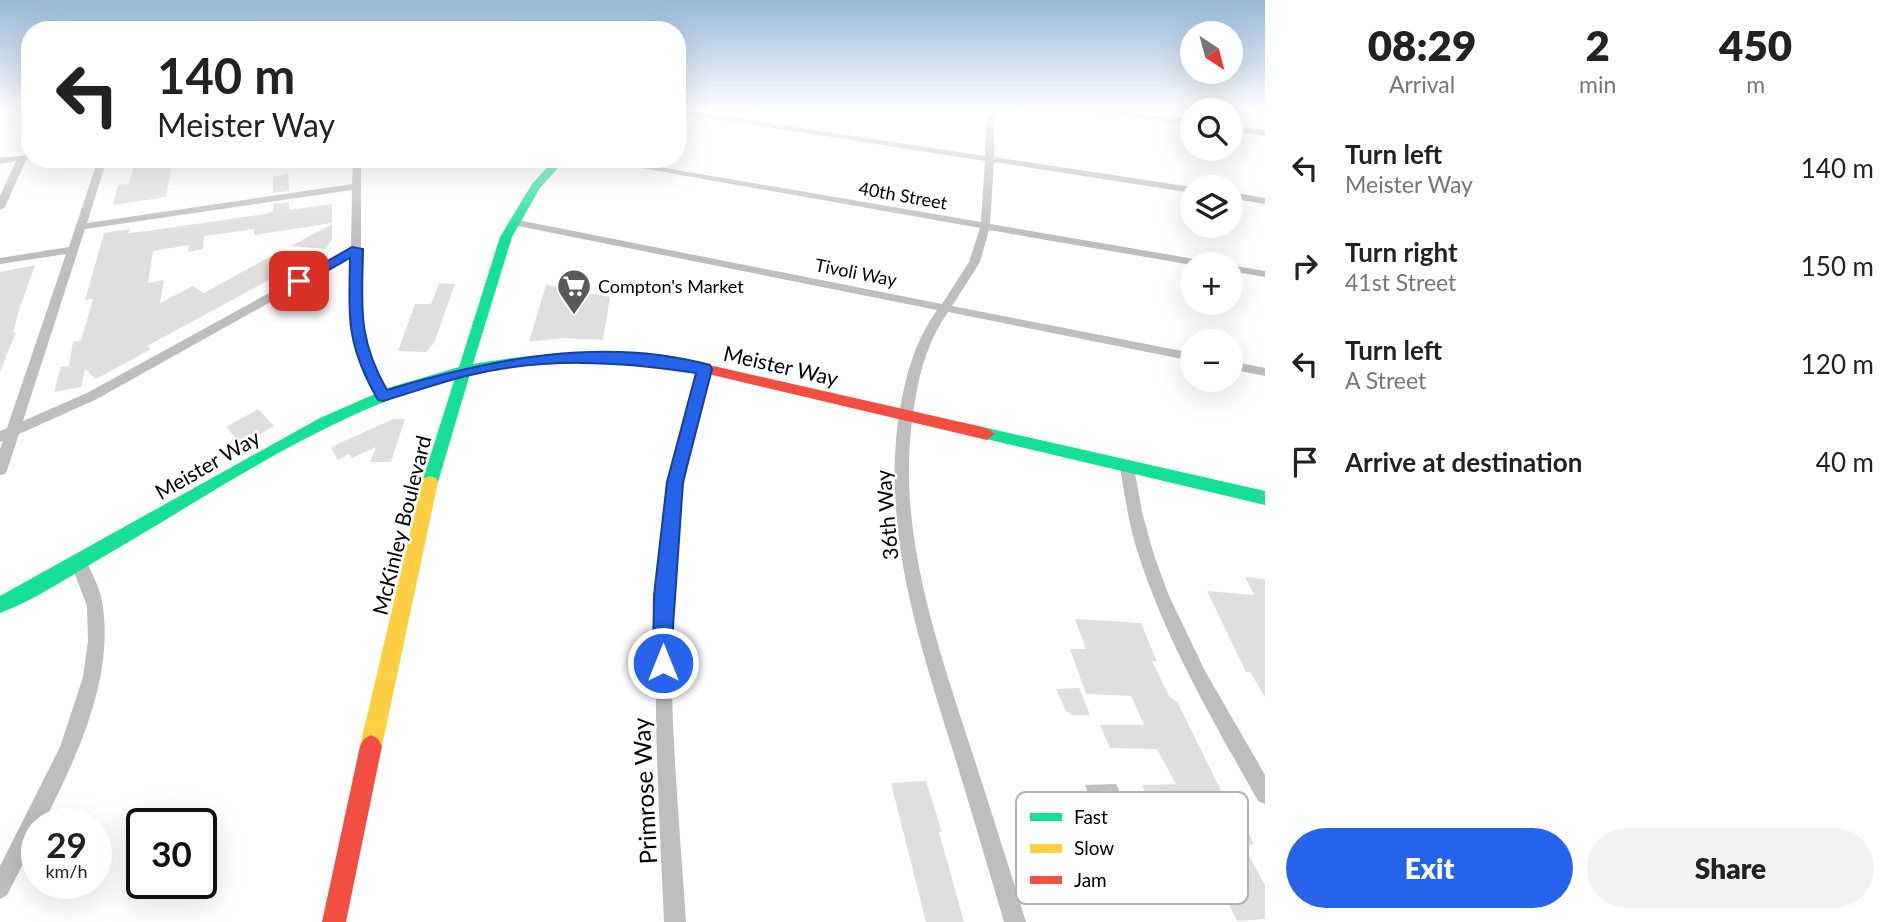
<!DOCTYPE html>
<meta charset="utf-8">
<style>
body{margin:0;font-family:Lato,sans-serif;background:#f2f2f2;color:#222;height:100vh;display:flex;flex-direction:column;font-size:26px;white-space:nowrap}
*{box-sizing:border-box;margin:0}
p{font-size:23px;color:#767676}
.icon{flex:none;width:38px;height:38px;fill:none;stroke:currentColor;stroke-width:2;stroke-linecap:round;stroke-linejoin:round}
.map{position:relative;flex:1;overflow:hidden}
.side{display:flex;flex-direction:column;background:#fff;width:630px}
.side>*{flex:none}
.guide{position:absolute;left:21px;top:21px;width:665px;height:147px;border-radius:28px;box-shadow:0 7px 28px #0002;background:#fff;color:#222;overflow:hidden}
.needle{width:46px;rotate:144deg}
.tools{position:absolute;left:1180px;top:21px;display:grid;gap:14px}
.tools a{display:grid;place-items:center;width:63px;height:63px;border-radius:50%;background:#fff;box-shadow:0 7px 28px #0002;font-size:35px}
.speed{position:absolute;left:21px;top:808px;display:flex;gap:14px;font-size:35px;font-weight:700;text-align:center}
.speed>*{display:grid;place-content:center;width:91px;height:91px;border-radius:50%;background:#fff;box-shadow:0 7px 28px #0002;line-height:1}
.speed small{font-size:18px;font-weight:400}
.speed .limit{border:4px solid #111;border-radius:10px;background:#fff;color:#111}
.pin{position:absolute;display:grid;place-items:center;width:60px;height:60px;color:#fff;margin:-30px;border-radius:14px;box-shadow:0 4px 10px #0006}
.me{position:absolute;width:77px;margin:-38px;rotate:0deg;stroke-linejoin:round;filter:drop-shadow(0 0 5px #0008)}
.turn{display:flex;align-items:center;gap:24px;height:147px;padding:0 21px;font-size:32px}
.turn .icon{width:91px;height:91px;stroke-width:2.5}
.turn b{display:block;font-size:49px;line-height:60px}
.eta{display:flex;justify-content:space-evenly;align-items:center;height:119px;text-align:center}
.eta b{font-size:42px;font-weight:800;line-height:49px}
.button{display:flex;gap:14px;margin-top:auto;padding:14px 21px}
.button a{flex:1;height:80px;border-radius:42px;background:#2563eb;color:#fff;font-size:28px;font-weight:800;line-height:80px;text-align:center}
.button a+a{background:#f2f2f2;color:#222}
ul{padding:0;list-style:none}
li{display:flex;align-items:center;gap:21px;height:98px;padding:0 21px}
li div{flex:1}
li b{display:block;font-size:26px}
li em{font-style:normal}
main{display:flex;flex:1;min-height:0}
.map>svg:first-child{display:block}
.water{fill:#bfbfbf}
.building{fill:#dfdfdf}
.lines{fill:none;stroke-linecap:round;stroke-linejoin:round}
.street{fill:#bebebe;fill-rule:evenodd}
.fast{fill:#16e098;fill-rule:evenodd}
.slow{fill:#ffcf43;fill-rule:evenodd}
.jam{fill:#f24e42;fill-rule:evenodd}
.route{fill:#2563eb;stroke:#184099;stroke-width:2}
.labels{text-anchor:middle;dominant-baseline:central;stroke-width:5;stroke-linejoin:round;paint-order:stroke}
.far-street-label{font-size:18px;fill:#000;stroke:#fff}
.far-poi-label{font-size:18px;fill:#000;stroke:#fff;text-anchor:start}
.street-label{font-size:21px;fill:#000;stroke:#fff}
.near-street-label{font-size:24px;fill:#000;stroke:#fff}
.key{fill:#fff;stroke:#b2b2b2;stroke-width:2}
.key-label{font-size:19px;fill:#000}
</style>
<main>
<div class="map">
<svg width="1265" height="922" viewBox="0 0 1265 922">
<rect width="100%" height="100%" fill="#fff"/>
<!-- water -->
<path class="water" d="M1116,784L1124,802L1092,803L1085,785Z"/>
<!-- building -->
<g class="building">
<path d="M136,159H173L166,197L113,205L118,185L129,184Z"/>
<path d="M288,174L289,191L273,193V177Z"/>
<path d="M289,202V210L332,204V223L254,235V229L204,236L203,249L188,252L189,245L153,251L148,283L164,280L160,303L193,286L204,293L271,256L291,268L147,346L151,349L96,379L85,369L81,387L54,392L61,367L69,366L73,342L81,341L93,299L85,300L104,233L130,229L128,233L147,231L265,214L273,211V204Z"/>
<path d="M332,224V240L325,249L291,246Z"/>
<path d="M35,265L18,313L13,333L16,332L0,372V272Z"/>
<path d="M439,283L455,284L434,343L426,352L398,351L415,304H431Z"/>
<path d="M546,285L610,297L603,340L563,338L529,342Z"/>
<path d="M258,409L274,426L242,445L226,427Z"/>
<path d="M393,419H405L391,462H370L376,447L352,458L349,454L338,460L331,447Z"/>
<path d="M1245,577L1265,579V697L1250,672H1246L1207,591L1254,595Z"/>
<path d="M1075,619L1141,623L1157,662L1152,661L1169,696L1178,703L1236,821H1242L1254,844L1243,845L1265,885V919L1237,921L1201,848H1195L1176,808L1153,809L1142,785L1176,784L1157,749L1110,748L1100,725H1144L1131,696L1086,694L1070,649H1086Z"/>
<path d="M1079,688L1090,715H1071L1066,711L1056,689Z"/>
<path d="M926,781L942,832H939L964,922H926L891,783Z"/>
</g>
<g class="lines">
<!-- street -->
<g class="street">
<path d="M677,109L985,156L986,109H994V157L1192,187V193L994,162L990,224L1206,261L1211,264L1192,265L989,230L980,262L952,306L1192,353V361L948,312C929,339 920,369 915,401C893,521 935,637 971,749C990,807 1008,864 1026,922H1004C987,864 970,806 952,748C917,635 878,518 902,398C908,366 918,337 937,310L513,225L508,222L513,219L942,304L969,262L980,228L591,159H612L981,222L985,161L677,113Z"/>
<path d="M1080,109H1101L1192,120V125L1084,111Z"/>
<path d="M1230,126L1265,130V136L1230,131Z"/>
<path d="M30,155V159L26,160L5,207L0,210V196L16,161L0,164V158Z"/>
<path d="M98,159H107L87,223L352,184L353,159H361V325L372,365L389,396L388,399H378L360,365L349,325L351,257L97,399L19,434L7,470L5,474L0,475V449L3,441L0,442V431L7,428L66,254L0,264V258L69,247ZM352,190L351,248L87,393L23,421L85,229Z"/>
<path d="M1230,192L1265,198V204L1230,198Z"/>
<path d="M1230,265L1265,271V277L1230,271Z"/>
<path d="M1230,361L1265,368V376L1230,369Z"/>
<path d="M705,365L711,369C699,414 688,458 681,504C661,641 677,784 686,922H664C658,784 648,646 666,508C672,461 686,415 699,369Z"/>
<path d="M1127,462L1132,463L1134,467L1142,512L1154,555L1169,596L1205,671L1265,775V804L1258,801C1214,722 1167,643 1139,556C1129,527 1125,497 1120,467L1122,463Z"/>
<path d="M78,554L84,556C91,572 101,589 103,607C113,683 76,758 43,824H37V837L7,895L0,899V866L60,747L83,677L88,641L87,606L70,561L72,556Z"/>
</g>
<!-- fast -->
<g class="fast">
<path d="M555,159H566L540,188L512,237L473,364C543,351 616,349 686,361C696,363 709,363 716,370L714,373L601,362L527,365L470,374L438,482L436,486H424L422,482L455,378C329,412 220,489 108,554C73,574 37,599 0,613V596L320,418L391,387L459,367L500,237L532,184Z"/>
<path d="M987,428L1265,491V505L982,438L979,434L982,430Z"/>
</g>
<!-- slow -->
<path class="slow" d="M430,476L436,478L438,482L382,746L378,753L371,757L364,753L360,746L422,482L424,478Z"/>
<!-- jam -->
<g class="jam">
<path d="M709,365L987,428L995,434L987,440L704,373L702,370Z"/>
<path d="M371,735L378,739L382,746L346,922H322L360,746L364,739Z"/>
</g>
</g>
<!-- sky -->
<linearGradient id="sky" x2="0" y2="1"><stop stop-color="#97b8d8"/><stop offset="0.46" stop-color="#fff"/><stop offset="1" stop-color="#fff" stop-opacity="0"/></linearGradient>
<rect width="1265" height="238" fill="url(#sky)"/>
<!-- route -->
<path class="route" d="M352,247L363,249C362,306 357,338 387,390C490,359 603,336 710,365L712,369L683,482L670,670L663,673L656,670L653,663L654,595L667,482L696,373C619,361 542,357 466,376C438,383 410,393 383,401L378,400C346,344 349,319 350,258L304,284L293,281Z"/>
<!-- icons -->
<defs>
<g id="supermarket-pin" transform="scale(1.75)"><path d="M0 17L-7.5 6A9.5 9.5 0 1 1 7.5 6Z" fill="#595959" stroke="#fff"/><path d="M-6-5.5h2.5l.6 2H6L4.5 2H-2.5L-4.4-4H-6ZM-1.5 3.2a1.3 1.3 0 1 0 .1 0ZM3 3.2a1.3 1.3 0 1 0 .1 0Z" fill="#fff"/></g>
</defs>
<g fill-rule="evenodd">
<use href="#supermarket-pin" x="574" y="286"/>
</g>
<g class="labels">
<!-- far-street labels -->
<g class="far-street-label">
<text transform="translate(903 195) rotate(10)">40th Street</text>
<text transform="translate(856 272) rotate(11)">Tivoli Way</text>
</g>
<!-- far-poi labels -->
<g class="far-poi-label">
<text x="598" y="286">Compton's Market</text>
</g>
<!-- street labels -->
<g class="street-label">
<text transform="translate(781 365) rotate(13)">Meister Way</text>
<text transform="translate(207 464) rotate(-30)">Meister Way</text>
<text transform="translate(886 515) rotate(-95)">36th Way</text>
<text transform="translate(401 525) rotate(-76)">McKinley Boulevard</text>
</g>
<!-- near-street labels -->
<g class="near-street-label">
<text transform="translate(644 791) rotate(-93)">Primrose Way</text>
</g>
</g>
<!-- legend -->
<rect x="1016" y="792" width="232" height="112" rx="10" class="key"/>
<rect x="1030" y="813" width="32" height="8" fill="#16e098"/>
<rect x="1030" y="844" width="32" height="9" fill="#ffcf43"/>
<rect x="1030" y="876" width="32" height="8" fill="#f24e42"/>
<g class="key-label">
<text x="1074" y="824">Fast</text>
<text x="1074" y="855">Slow</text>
<text x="1074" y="887">Jam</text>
</g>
</svg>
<div class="tools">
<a><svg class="needle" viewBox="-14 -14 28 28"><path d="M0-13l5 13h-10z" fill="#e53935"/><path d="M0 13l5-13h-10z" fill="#767676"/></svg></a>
<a><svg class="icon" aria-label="search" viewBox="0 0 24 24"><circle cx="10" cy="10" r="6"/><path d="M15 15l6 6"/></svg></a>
<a><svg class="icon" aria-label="layers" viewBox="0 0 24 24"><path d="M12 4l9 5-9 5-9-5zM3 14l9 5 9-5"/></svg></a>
<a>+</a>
<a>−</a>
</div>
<div class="speed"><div>29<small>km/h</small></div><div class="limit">30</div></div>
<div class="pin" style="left:299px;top:281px;background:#d93025"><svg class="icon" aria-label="arrive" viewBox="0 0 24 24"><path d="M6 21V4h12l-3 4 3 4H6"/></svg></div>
<svg class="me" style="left:663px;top:663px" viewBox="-20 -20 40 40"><circle r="17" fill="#2563eb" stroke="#fff" stroke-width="3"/><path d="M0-11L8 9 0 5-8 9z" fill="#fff"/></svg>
<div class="guide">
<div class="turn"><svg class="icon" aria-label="left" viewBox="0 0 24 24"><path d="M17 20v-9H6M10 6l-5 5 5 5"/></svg><div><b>140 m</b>Meister Way</div></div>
</div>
</div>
<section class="side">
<div class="eta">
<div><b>08:29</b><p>Arrival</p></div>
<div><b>2</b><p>min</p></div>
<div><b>450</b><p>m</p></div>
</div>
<ul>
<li><svg class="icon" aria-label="left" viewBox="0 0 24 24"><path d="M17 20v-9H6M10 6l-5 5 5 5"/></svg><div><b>Turn left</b><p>Meister Way</p></div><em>140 m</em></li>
<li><svg class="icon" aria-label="right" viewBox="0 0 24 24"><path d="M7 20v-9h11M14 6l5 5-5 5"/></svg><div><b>Turn right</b><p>41st Street</p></div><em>150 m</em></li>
<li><svg class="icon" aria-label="left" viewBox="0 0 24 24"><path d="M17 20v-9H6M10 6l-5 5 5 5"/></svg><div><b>Turn left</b><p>A Street</p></div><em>120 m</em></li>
<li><svg class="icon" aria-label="arrive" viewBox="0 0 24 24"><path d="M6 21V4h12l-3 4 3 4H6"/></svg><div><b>Arrive at destination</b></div><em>40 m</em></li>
</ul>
<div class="button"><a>Exit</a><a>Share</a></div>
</section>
</main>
